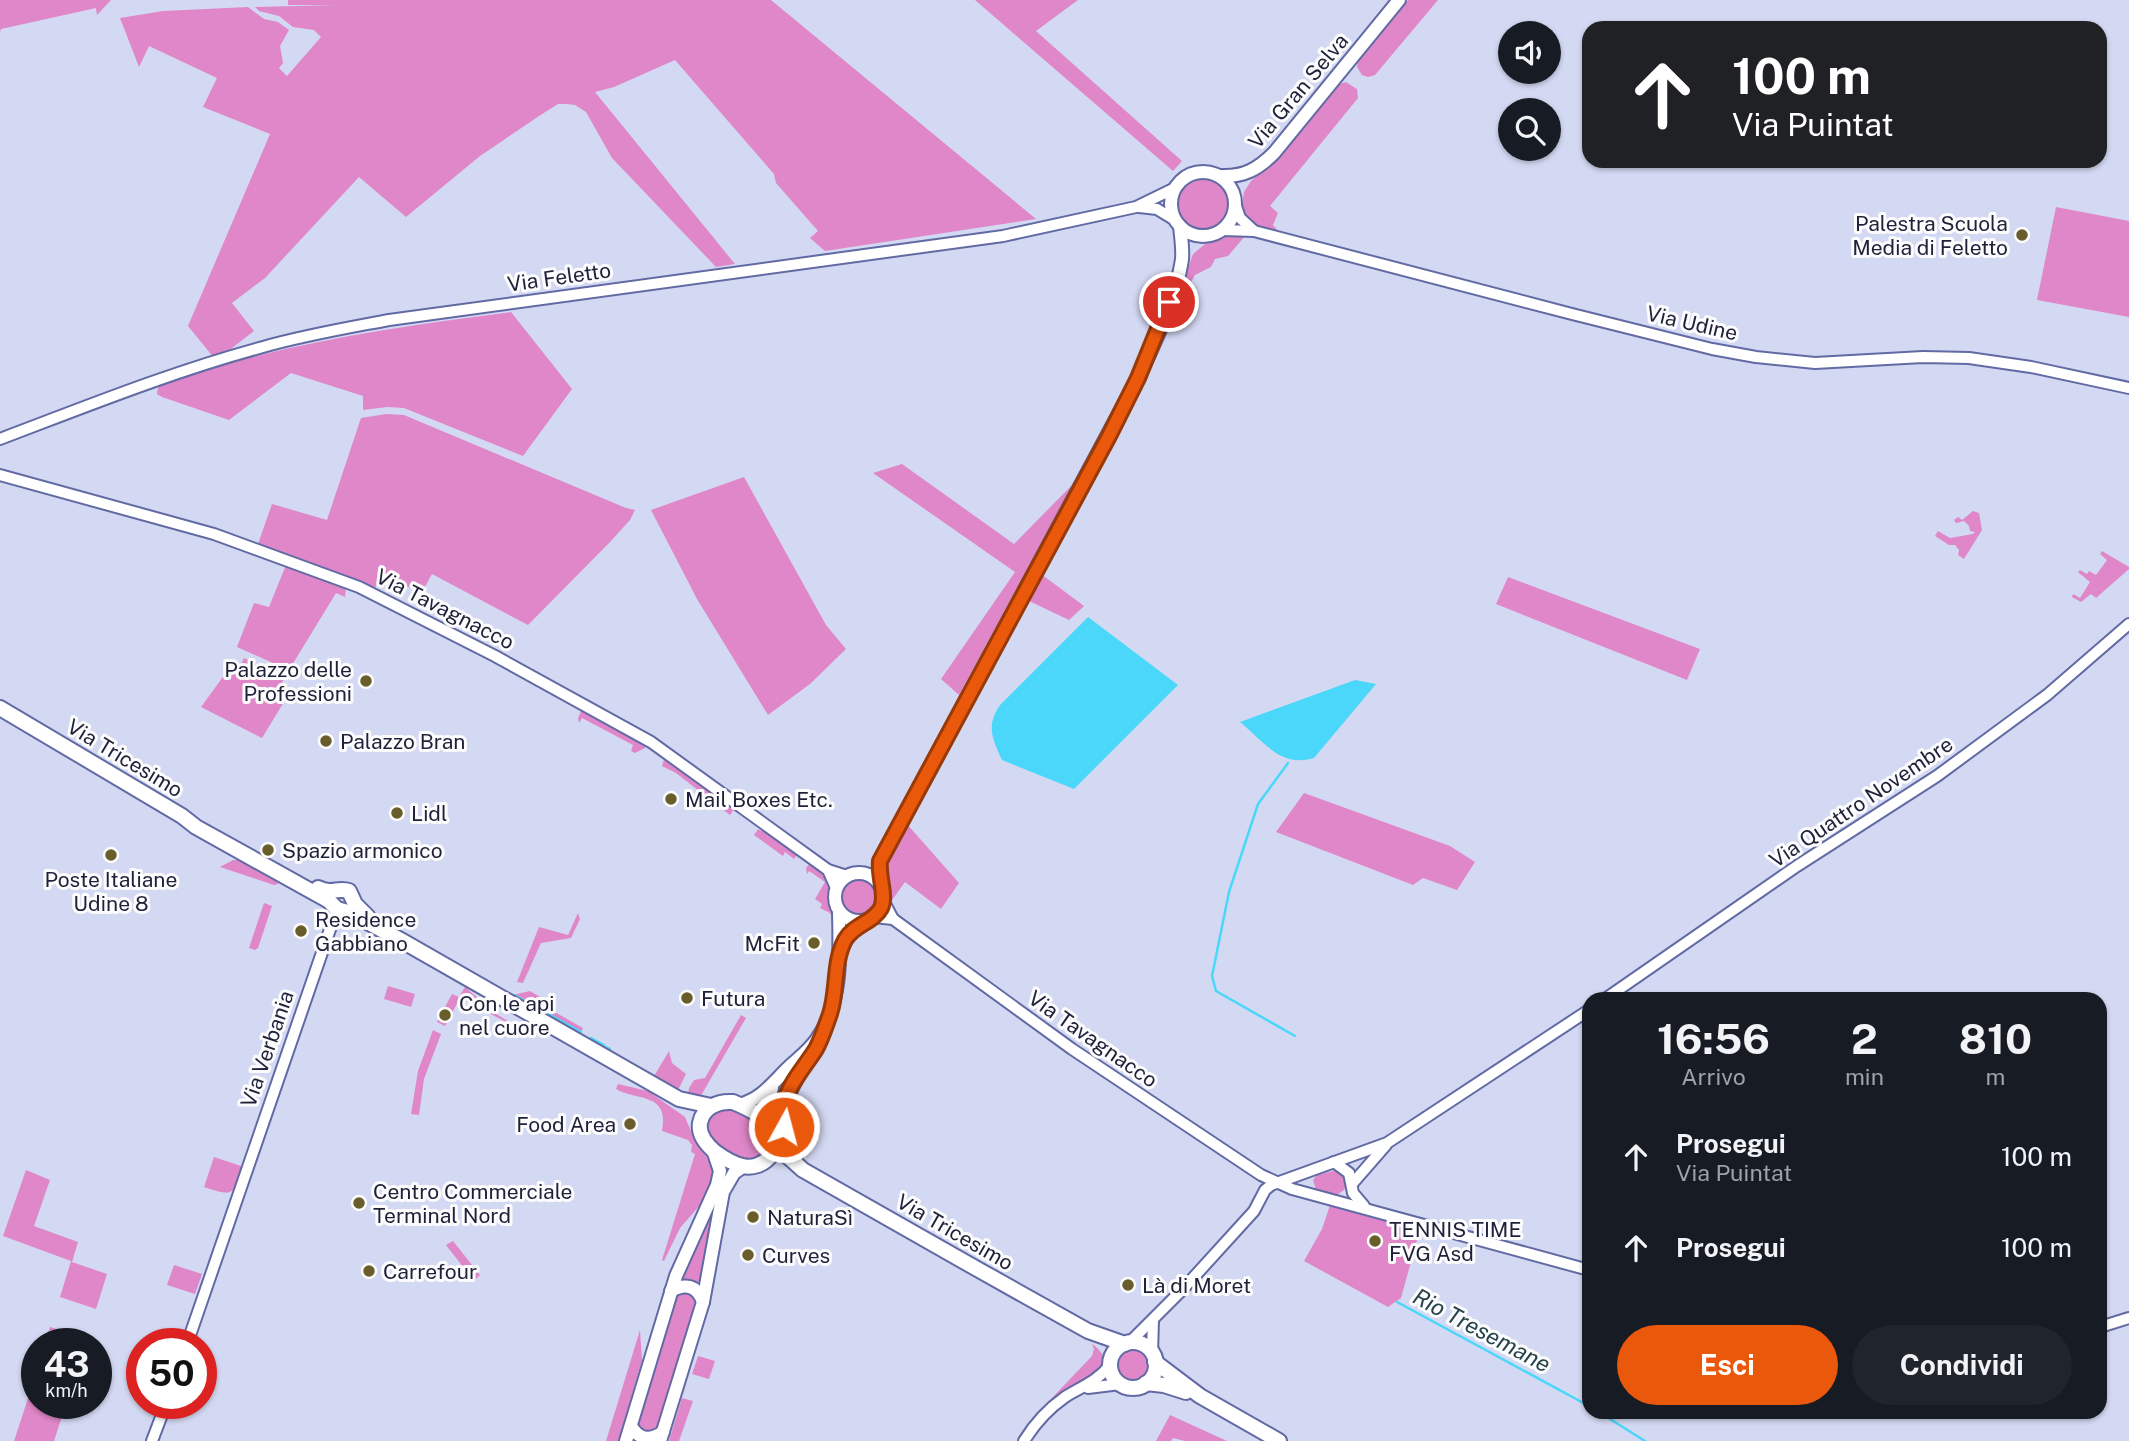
<!DOCTYPE html>
<html lang="it">
<meta charset="utf-8">
<style>
body{margin:0;font-family:"Public Sans",sans-serif;background:#20242c;color:#f1f3f6;height:100vh;display:flex;flex-direction:column;font-size:26px;white-space:nowrap}
*{box-sizing:border-box;margin:0}
p{font-size:23px;color:#9ea1a6}
.icon{flex:none;width:38px;height:38px;fill:none;stroke:currentColor;stroke-width:2;stroke-linecap:round;stroke-linejoin:round}
.map{position:relative;flex:1;overflow:hidden}
.side{position:absolute;left:1582px;top:992px;width:525px;height:427px;display:flex;flex-direction:column;background:#171b24;border-radius:21px;box-shadow:0 2px 5px #0004}
.side>*{flex:none}
.top-card{position:absolute;left:1582px;top:21px;width:525px;height:147px;border-radius:21px;box-shadow:0 2px 5px #0004;background:#202124;color:#fff;overflow:hidden}
.tools{position:absolute;left:1498px;top:21px;display:grid;gap:14px}
.tools a{display:grid;place-items:center;width:63px;height:63px;border-radius:50%;background:#171b24;box-shadow:0 2px 5px #0004;font-size:35px}
.speed{position:absolute;left:21px;top:1328px;display:flex;gap:14px;font-size:35px;font-weight:700;text-align:center}
.speed>*{display:grid;place-content:center;width:91px;height:91px;border-radius:50%;background:#171b24;box-shadow:0 2px 5px #0004;line-height:1}
.speed small{font-size:18px;font-weight:400}
.speed .limit{border:10px solid #d22;background:#fff;color:#111}
.pin{position:absolute;display:grid;place-items:center;width:60px;height:60px;color:#fff;margin:-30px;border:4px solid #fff;border-radius:50%;box-shadow:0 2px 7px #0007}
.me{position:absolute;width:77px;margin:-38px;rotate:7deg;stroke-linejoin:round;filter:drop-shadow(0 0 5px #0008)}
.turn{display:flex;align-items:center;gap:24px;height:147px;padding:0 35px;font-size:32px}
.turn .icon{width:91px;height:91px;stroke-width:2.5}
.turn b{display:block;font-size:49px;line-height:60px}
.eta{display:flex;justify-content:space-evenly;align-items:center;height:119px;text-align:center}
.eta b{font-size:42px;font-weight:700;line-height:49px}
.button{display:flex;gap:14px;margin-top:auto;padding:14px 35px}
.button a{flex:1;height:80px;border-radius:42px;background:#ea580c;color:#fff;font-size:28px;font-weight:700;line-height:80px;text-align:center}
.button a+a{background:#20242c;color:#f1f3f6}
ul{padding:0;list-style:none}
li{display:flex;align-items:center;gap:21px;height:91px;padding:0 35px}
li div{flex:1}
li b{display:block;font-size:26px}
li em{font-style:normal}
.map>svg:first-child{display:block}
.green{fill:#df87c8}
.water{fill:#4bd7f9}
.lines{fill:none;stroke-linecap:round;stroke-linejoin:round}
.stream{stroke:#4bd7f9;stroke-width:2.5}
.tertiary-casing{stroke:#626aa4;stroke-width:14}
.secondary-casing{stroke:#626aa4;stroke-width:16}
.primary-casing{stroke:#626aa4;stroke-width:18}
.tertiary{stroke:#fff;stroke-width:10}
.secondary{stroke:#fff;stroke-width:12}
.primary{stroke:#fff;stroke-width:14}
.route-casing{stroke:#983908;stroke-width:18}
.route{stroke:#ea580c;stroke-width:12}
.poi-dot{fill:#695e2b;stroke:#fcfcfc;stroke-width:2.5}
.labels{text-anchor:middle;dominant-baseline:central;stroke-width:6;stroke-linejoin:round;paint-order:stroke}
.street-label{font-size:21px;fill:#1e2139;stroke:#fcfcfc}
.poi-label{font-size:21px;fill:#1e2139;stroke:#fcfcfc;text-anchor:start}
.water-label{font-size:23px;font-style:italic;fill:#26434b;stroke:#fcfcfc}
</style>
<div class="map">
<svg width="2129" height="1441" viewBox="0 0 2129 1441">
<rect width="100%" height="100%" fill="#d4d9f3"/>
<!-- green -->
<g class="green">
<path d="M0,0H111L97,15L96,8L1,29L0,32Z"/>
<path d="M288,0H771L1036,219L825,251L810,238L818,231L776,183L774,174L675,60L614,87L595,92L735,264L716,267L612,158L586,112L575,105L566,104H558L539,116L480,156L406,217L359,177L265,278L232,303L254,331L223,355L214,358L188,326L270,134L203,107L217,78L149,46L139,67L120,18L163,11L248,7L264,19L278,22L289,30L280,46L283,63L279,68L287,76L321,37L314,30L293,27L279,16L259,11L255,7L337,5H288Z"/>
<path d="M975,0H1078L1036,31L1182,161L1173,171Z"/>
<path d="M1408,0H1438L1375,75L1368,77L1362,75L1357,67L1358,60Z"/>
<path d="M1346,82L1357,89L1358,98L1270,206L1278,213L1273,225L1280,233L1249,223L1241,210L1244,192L1251,181L1283,153L1340,84Z"/>
<circle cx="1202" cy="204" r="27"/>
<path d="M2056,207L2129,221V317L2037,300Z"/>
<path d="M1231,234L1245,236L1228,256L1215,259L1211,267L1195,275L1180,301L1174,319L1170,317L1193,254L1205,244Z"/>
<path d="M511,312L572,389L523,456L404,408L387,407L363,410V396L291,373L229,420L162,397L157,394L158,388L161,385C274,344 393,327 511,312Z"/>
<path d="M386,414L404,415L626,508L635,510L630,520L610,542L528,625L432,574L422,592L380,577L375,588L258,544L272,504L327,520L361,418Z"/>
<path d="M902,464L1014,544L1074,483L959,695L941,679L1015,572L873,473Z"/>
<path d="M744,477L826,625L846,649L810,684L768,715L697,599L651,510Z"/>
<path d="M1973,511L1979,513L1982,530L1964,559L1958,555L1959,550L1955,545H1949L1935,536L1938,531L1950,538L1973,534L1975,532L1970,531L1969,526L1964,521L1956,523L1954,520L1958,517L1962,520Z"/>
<path d="M2102,551L2129,567V569L2096,598L2091,594L2081,602L2072,597L2073,594L2080,598L2090,582L2078,572L2080,570L2087,574L2089,571L2096,575L2107,560L2100,554Z"/>
<path d="M286,565L346,588L345,597L336,593L289,670L237,647L254,603L269,607Z"/>
<path d="M1041,574L1084,606L1069,620L1027,600Z"/>
<path d="M1508,577L1700,649L1687,680L1496,604Z"/>
<path d="M244,658L285,677L277,692L287,697L262,738L201,707L225,674L237,672Z"/>
<path d="M582,709L646,744L645,748L635,753L631,751L633,745L582,718L579,723L578,718Z"/>
<path d="M665,756L735,807L730,815L676,773L662,766Z"/>
<path d="M1304,793L1450,846L1475,862L1457,890L1423,878L1413,885L1276,832Z"/>
<path d="M906,823L959,883L941,909L905,882L890,903L884,881L885,863Z"/>
<path d="M763,828L798,853L794,859L785,852L783,856L754,835L758,829L761,831Z"/>
<path d="M233,860H239L276,880L278,884L274,885L220,867Z"/>
<path d="M810,863L825,874L833,889L834,921L830,913L820,908L822,904L815,899L825,882L809,871L807,874L806,868Z"/>
<circle cx="859" cy="898" r="18"/>
<path d="M264,903L272,906L258,948L255,950L249,948Z"/>
<path d="M578,913L580,919L571,938L541,943L523,983L517,982L539,927L568,935Z"/>
<path d="M388,986L415,994L411,1007L384,999Z"/>
<path d="M465,987L498,1015L527,1033L460,998L445,1026L437,1022L452,994L459,997Z"/>
<path d="M530,991L540,997L537,1002L583,1028L580,1034L513,995Z"/>
<path d="M741,1015L746,1018L699,1099L688,1095L689,1088L694,1080L705,1078Z"/>
<path d="M433,1030L441,1034L424,1079L419,1115L411,1114L418,1071Z"/>
<path d="M669,1051L672,1063L686,1074L678,1090L654,1076Z"/>
<path d="M618,1084L648,1091L685,1117L696,1143L712,1164V1177L701,1204L680,1228L664,1261L662,1260L695,1154L691,1152L692,1145L688,1140L662,1131C670,1092 636,1101 616,1089Z"/>
<path d="M717,1108C738,1108 757,1118 770,1134V1149L753,1162C735,1158 719,1149 706,1135C706,1121 707,1117 717,1108Z"/>
<path d="M214,1157L244,1167C234,1195 233,1197 204,1187Z"/>
<path d="M26,1170L50,1180L34,1226L78,1242L72,1262L107,1274L96,1309L60,1297L71,1261L3,1236Z"/>
<path d="M1337,1170L1343,1174L1347,1183L1344,1190L1337,1195L1316,1190L1313,1180L1317,1175Z"/>
<path d="M715,1203L700,1288L680,1282Z"/>
<path d="M1330,1205L1420,1229L1401,1298L1388,1307L1304,1261L1322,1229Z"/>
<path d="M453,1241L480,1275L474,1281L446,1245Z"/>
<path d="M174,1265L202,1274L195,1294L167,1285Z"/>
<path d="M680,1292L691,1293L695,1304L658,1426L656,1430L649,1434L637,1427L675,1296Z"/>
<path d="M50,1327L87,1339L85,1344H45Z"/>
<path d="M640,1330L642,1361L618,1441H606Z"/>
<path d="M1092,1344C1129,1369 1068,1389 1050,1400L1092,1356L1094,1349Z"/>
<circle cx="1133" cy="1365" r="15"/>
<path d="M698,1356L715,1361L709,1379L692,1374Z"/>
<path d="M37,1371V1404H66L54,1441H14Z"/>
<path d="M682,1398L693,1401L679,1441H669Z"/>
<path d="M1170,1415L1227,1441H1185L1173,1438L1171,1441H1156Z"/>
</g>
<!-- water -->
<g class="water">
<path d="M1088,617L1178,685L1074,789L1002,760C992,738 986,726 1000,705Z"/>
<path d="M1355,680L1376,684L1314,758C1281,768 1264,742 1240,722Z"/>
</g>
<g class="lines">
<!-- stream -->
<g class="stream">
<path d="M1288,763L1258,804L1229,892L1212,976L1216,991L1295,1036"/>
<path d="M514,995L581,1032"/>
<path d="M591,1038L604,1045"/>
<path d="M606,1047L610,1049"/>
<path d="M1397,1302L1589,1406"/>
<path d="M1599,1412L1645,1441"/>
</g>
<!-- tertiary casing -->
<g class="tertiary-casing">
<g id="tertiary">
<path d="M1236,206L1240,218L1254,231"/>
<path d="M1139,207L1157,209L1175,220"/>
<path d="M1222,230L1254,231L1572,314L1712,349L1756,357L1815,363L1923,357L1969,358L2031,367L2129,388"/>
<path d="M0,439C87,406 174,371 263,347C305,335 347,328 389,320L1003,236L1136,207L1175,188"/>
<path d="M0,475L214,534L359,587L495,656L651,742L828,870L847,876"/>
<path d="M828,870L836,888"/>
<path d="M883,900L893,919L1072,1049L1261,1175L1292,1189L1589,1270"/>
<path d="M874,917L893,919"/>
<path d="M1605,999L1797,866L1937,776L2047,695L2129,624"/>
<path d="M1334,1162L1349,1173L1353,1193L1364,1206"/>
<path d="M1352,1184L1386,1145"/>
<path d="M2100,1327L2129,1318"/>
<path d="M1130,1342L1183,1289L1254,1211L1265,1190L1271,1185L1387,1143L1589,1010"/>
<path d="M187,1344L337,909"/>
<path d="M1152,1354L1153,1320"/>
<path d="M1088,1388L1120,1384"/>
<path d="M152,1441L166,1404"/>
<path d="M1024,1441C1035,1423 1048,1409 1065,1397C1081,1387 1098,1381 1110,1365"/>
</g>
</g>
<!-- secondary casing -->
<g class="secondary-casing">
<g id="secondary">
<circle cx="1203" cy="204" r="32"/>
<path d="M1221,176C1244,177 1258,169 1274,153L1399,0"/>
<circle cx="859" cy="897" r="24"/>
<path d="M880,885V861L1138,378C1154,344 1177,296 1182,259C1183,249 1181,237 1180,226"/>
<path d="M739,1105C761,1099 771,1085 786,1070C796,1060 809,1051 817,1039C842,1004 840,954 839,912"/>
<path d="M769,1125L767,1104L772,1088"/>
<path d="M796,1161C767,1119 792,1085 815,1050"/>
<path d="M671,1291C685,1283 697,1285 703,1302"/>
<path d="M631,1426C639,1440 650,1441 663,1432"/>
<path d="M626,1441L676,1276L717,1185L720,1171L713,1150"/>
<path d="M660,1441L703,1302L723,1192L734,1173L744,1166"/>
</g>
</g>
<!-- primary casing -->
<g class="primary-casing">
<g id="primary">
<path d="M0,708L182,816L196,827L329,901L337,909L351,913L404,942L679,1099L711,1106"/>
<path d="M318,888C333,895 337,887 349,891L355,904L368,917"/>
<path d="M733,1102C745,1107 766,1117 773,1129C784,1149 763,1171 743,1166C733,1164 722,1157 714,1151C706,1144 698,1135 700,1123C703,1107 718,1101 733,1102Z"/>
<path d="M775,1145L803,1170L979,1270L1088,1331L1125,1344"/>
<circle cx="1133" cy="1365" r="23"/>
<path d="M1155,1362L1200,1396L1279,1441"/>
<path d="M1146,1383L1164,1385L1186,1392"/>
</g>
</g>
<!-- tertiary -->
<use href="#tertiary" class="tertiary"/>
<!-- secondary -->
<use href="#secondary" class="secondary"/>
<!-- primary -->
<use href="#primary" class="primary"/>
</g>
<g class="lines">
<!-- route casing -->
<g class="route-casing">
<path id="route" d="M784,1127C783,1118 782,1109 785,1100C791,1081 806,1065 816,1049C822,1038 826,1025 830,1014C838,990 833,962 845,940C854,924 873,923 881,908C887,896 878,876 880,861L1109,436L1138,378L1169,302"/>
</g>
<!-- route -->
<use href="#route" class="route"/>
</g>
<!-- markers -->
<g class="poi-dot">
<circle cx="2022" cy="235" r="7"/>
<circle cx="366" cy="681" r="7"/>
<circle cx="326" cy="741" r="7"/>
<circle cx="671" cy="799" r="7"/>
<circle cx="397" cy="813" r="7"/>
<circle cx="268" cy="850" r="7"/>
<circle cx="111" cy="855" r="7"/>
<circle cx="301" cy="931" r="7"/>
<circle cx="814" cy="943" r="7"/>
<circle cx="687" cy="998" r="7"/>
<circle cx="445" cy="1015" r="7"/>
<circle cx="630" cy="1124" r="7"/>
<circle cx="359" cy="1203" r="7"/>
<circle cx="753" cy="1217" r="7"/>
<circle cx="1375" cy="1241" r="7"/>
<circle cx="748" cy="1255" r="7"/>
<circle cx="369" cy="1271" r="7"/>
<circle cx="1128" cy="1285" r="7"/>
</g>
<g class="labels">
<!-- street labels -->
<g class="street-label">
<text transform="translate(1298 91) rotate(-50)">Via Gran Selva</text>
<text transform="translate(559 277) rotate(-8)">Via Feletto</text>
<text transform="translate(1692 323) rotate(13)">Via Udine</text>
<text transform="translate(445 609) rotate(27)">Via Tavagnacco</text>
<text transform="translate(125 758) rotate(31)">Via Tricesimo</text>
<text transform="translate(1861 802) rotate(-34)">Via Quattro Novembre</text>
<text transform="translate(1093 1039) rotate(35)">Via Tavagnacco</text>
<text transform="translate(267 1049) rotate(-71)">Via Verbania</text>
<text transform="translate(955 1232) rotate(30)">Via Tricesimo</text>
</g>
<!-- poi labels -->
<g class="poi-label">
<text x="2008" y="223" text-anchor="end">Palestra Scuola<tspan x="2008" dy="24">Media di Feletto</tspan></text>
<text x="352" y="669" text-anchor="end">Palazzo delle<tspan x="352" dy="24">Professioni</tspan></text>
<text x="340" y="741">Palazzo Bran</text>
<text x="685" y="799">Mail Boxes Etc.</text>
<text x="411" y="813">Lidl</text>
<text x="282" y="850">Spazio armonico</text>
<text x="111" y="879" text-anchor="middle">Poste Italiane<tspan x="111" dy="24">Udine 8</tspan></text>
<text x="315" y="919">Residence<tspan x="315" dy="24">Gabbiano</tspan></text>
<text x="800" y="943" text-anchor="end">McFit</text>
<text x="701" y="998">Futura</text>
<text x="459" y="1003">Con le api<tspan x="459" dy="24">nel cuore</tspan></text>
<text x="616" y="1124" text-anchor="end">Food Area</text>
<text x="373" y="1191">Centro Commerciale<tspan x="373" dy="24">Terminal Nord</tspan></text>
<text x="767" y="1217">NaturaSì</text>
<text x="1389" y="1229">TENNIS TIME<tspan x="1389" dy="24">FVG Asd</tspan></text>
<text x="762" y="1255">Curves</text>
<text x="383" y="1271">Carrefour</text>
<text x="1142" y="1285">Là di Moret</text>
</g>
<!-- water labels -->
<g class="water-label">
<text transform="translate(1482 1330) rotate(28)">Rio Tresemane</text>
</g>
</g>
</svg>
<div class="tools">
<a><svg class="icon" aria-label="sound" viewBox="0 0 24 24"><path d="M4 9h4l5-4v14l-5-4H4zM17 9q2 3 0 6"/></svg></a>
<a><svg class="icon" aria-label="search" viewBox="0 0 24 24"><circle cx="10" cy="10" r="6"/><path d="M15 15l6 6"/></svg></a>
</div>
<div class="speed"><div>43<small>km/h</small></div><div class="limit">50</div></div>
<div class="pin" style="left:1169px;top:302px;background:#d93025"><svg class="icon" aria-label="arrive" viewBox="0 0 24 24"><path d="M6 21V4h12l-3 4 3 4H6"/></svg></div>
<svg class="me" style="left:784px;top:1127px" viewBox="-20 -20 40 40"><circle r="17" fill="#ea580c" stroke="#fff" stroke-width="3"/><path d="M0-11L8 9 0 5-8 9z" fill="#fff"/></svg>
<div class="top-card">
<div class="turn"><svg class="icon" aria-label="ahead" viewBox="0 0 24 24"><path d="M12 20V5M6 11l6-6 6 6"/></svg><div><b>100 m</b>Via Puintat</div></div>
</div>
<section class="side">
<div class="eta">
<div><b>16:56</b><p>Arrivo</p></div>
<div><b>2</b><p>min</p></div>
<div><b>810</b><p>m</p></div>
</div>
<ul>
<li><svg class="icon" aria-label="ahead" viewBox="0 0 24 24"><path d="M12 20V5M6 11l6-6 6 6"/></svg><div><b>Prosegui</b><p>Via Puintat</p></div><em>100 m</em></li>
<li><svg class="icon" aria-label="ahead" viewBox="0 0 24 24"><path d="M12 20V5M6 11l6-6 6 6"/></svg><div><b>Prosegui</b></div><em>100 m</em></li>
</ul>
<div class="button"><a>Esci</a><a>Condividi</a></div>
</section>
</div>
